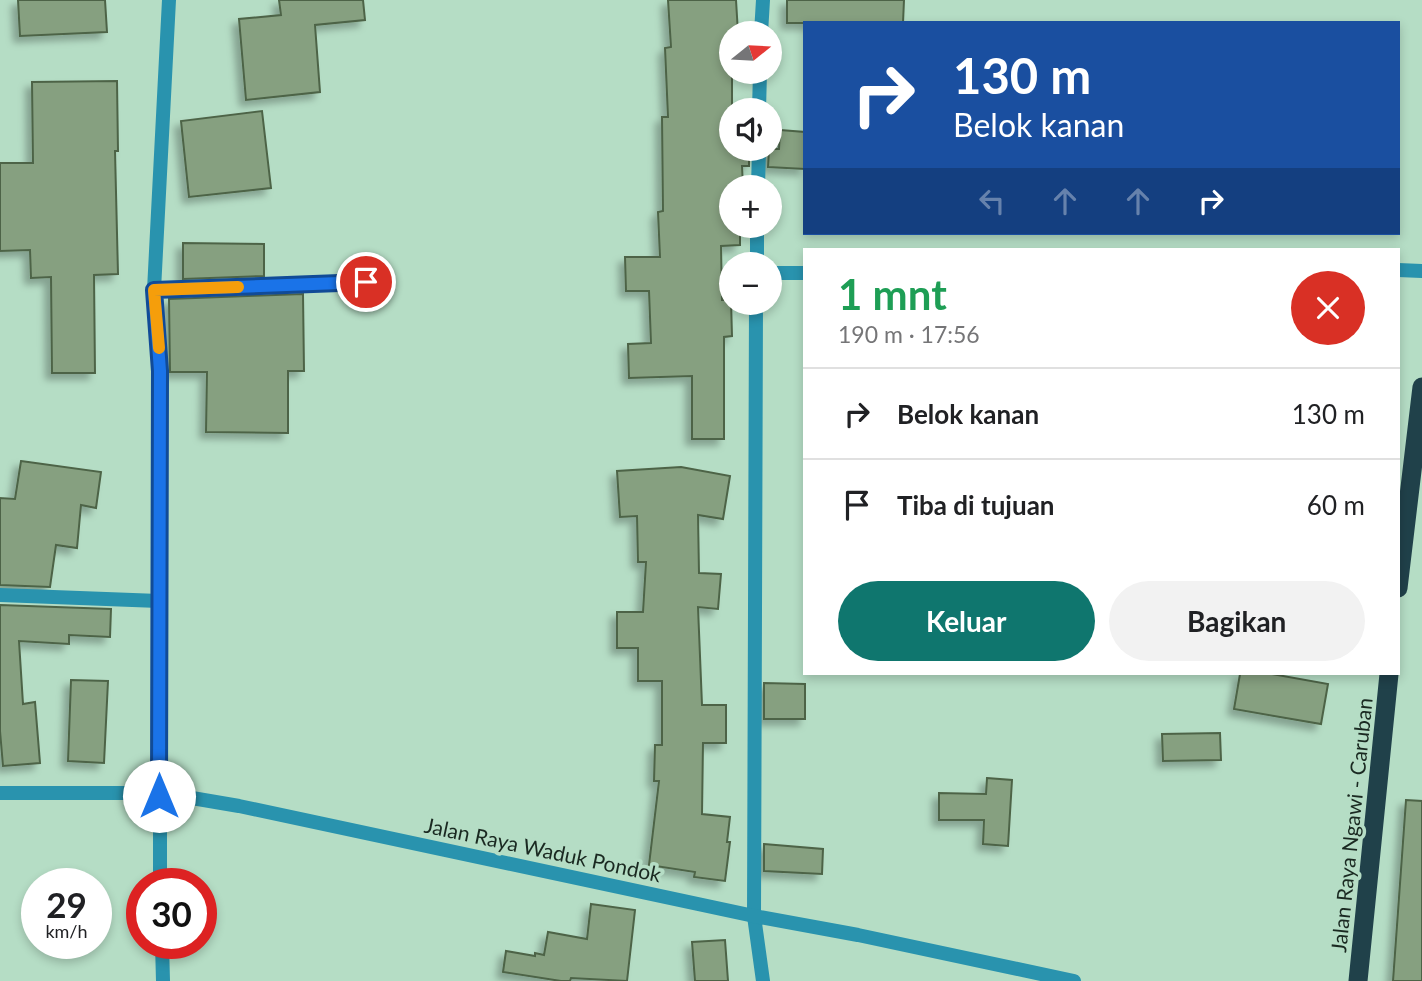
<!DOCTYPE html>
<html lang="id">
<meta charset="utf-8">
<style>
body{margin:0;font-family:Lato,sans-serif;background:#f2f2f2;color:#202124;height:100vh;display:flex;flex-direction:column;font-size:26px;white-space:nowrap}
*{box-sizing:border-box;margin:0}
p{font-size:23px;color:#757577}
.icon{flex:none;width:38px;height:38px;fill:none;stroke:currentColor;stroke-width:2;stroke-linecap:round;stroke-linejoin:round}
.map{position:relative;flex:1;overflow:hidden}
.panel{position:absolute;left:803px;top:248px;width:597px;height:427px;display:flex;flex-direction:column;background:#fff;border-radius:0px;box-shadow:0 4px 10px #0003}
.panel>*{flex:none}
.banner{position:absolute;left:803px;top:21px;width:597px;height:214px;border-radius:0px;box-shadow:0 4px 10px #0003;background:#1a4fa0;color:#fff;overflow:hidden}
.needle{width:46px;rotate:72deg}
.fabs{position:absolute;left:719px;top:21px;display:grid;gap:14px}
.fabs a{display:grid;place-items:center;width:63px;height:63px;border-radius:50%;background:#fff;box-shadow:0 4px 10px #0003;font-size:35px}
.speed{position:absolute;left:21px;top:868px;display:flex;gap:14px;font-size:35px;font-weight:700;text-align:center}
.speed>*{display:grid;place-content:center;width:91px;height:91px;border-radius:50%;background:#fff;box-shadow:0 4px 10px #0003;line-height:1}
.speed small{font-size:18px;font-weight:400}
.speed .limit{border:10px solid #d22;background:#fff;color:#111}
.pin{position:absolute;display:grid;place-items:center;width:60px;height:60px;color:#fff;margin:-30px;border:4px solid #fff;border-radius:50%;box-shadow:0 2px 7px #0007}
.me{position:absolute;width:77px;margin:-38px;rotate:0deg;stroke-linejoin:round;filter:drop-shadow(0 0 5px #0008)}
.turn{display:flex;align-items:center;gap:24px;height:147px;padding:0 35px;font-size:32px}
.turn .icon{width:91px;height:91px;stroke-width:2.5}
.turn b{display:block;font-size:49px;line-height:60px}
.lanes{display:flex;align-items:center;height:66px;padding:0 35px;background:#0003;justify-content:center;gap:35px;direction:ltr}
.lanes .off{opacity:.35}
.round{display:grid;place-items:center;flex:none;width:74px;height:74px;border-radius:37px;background:#f2f2f2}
.summary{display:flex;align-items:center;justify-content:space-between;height:119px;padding:0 35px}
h1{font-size:42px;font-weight:700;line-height:52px;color:#1e9e55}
.action{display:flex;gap:14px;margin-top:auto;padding:14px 35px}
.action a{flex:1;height:80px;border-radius:42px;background:#0f766e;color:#fff;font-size:28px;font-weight:700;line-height:80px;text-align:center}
.action a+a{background:#f2f2f2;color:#202124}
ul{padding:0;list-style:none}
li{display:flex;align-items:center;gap:21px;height:91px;padding:0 35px;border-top:2px solid #e0e0e0}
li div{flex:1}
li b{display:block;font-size:26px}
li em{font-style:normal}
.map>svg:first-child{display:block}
.building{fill:#86a080;stroke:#4d6447;stroke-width:2;filter:url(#shadow)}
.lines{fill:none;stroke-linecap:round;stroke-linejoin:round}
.minor{stroke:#2993ae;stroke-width:14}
.tertiary{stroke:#2993ae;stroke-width:14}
.trunk{stroke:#20414a;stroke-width:19}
.route-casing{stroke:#114b97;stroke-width:18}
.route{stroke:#1a73e8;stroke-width:12}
.slow{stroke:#f59e0b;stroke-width:12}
.labels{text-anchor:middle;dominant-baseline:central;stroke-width:7;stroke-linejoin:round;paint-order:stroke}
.street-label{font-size:21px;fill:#1a2921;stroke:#b5ddc5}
</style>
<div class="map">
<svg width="1422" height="981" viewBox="0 0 1422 981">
<defs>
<filter id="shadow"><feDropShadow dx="-6" dy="6" stdDeviation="3.5" flood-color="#0004"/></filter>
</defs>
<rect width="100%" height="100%" fill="#b5ddc5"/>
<!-- building -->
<g class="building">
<path d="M18,0H105L107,32L20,36Z"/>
<path d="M279,0H363L365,20L315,25L320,92L246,100L239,19L281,15Z"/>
<path d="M668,0H736L738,33H732V149H749V166H742L743,187H732V226H740V245L721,246L722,300H731L732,336L724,337V439H692V376L629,378L628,344L651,343L649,291H626L625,257H660L658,212L663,211L662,117H668L665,48L671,47Z"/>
<path d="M787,0H904L903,23H787Z"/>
<path d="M117,81L118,151H115L118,274L94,275L95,373H52L51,277L31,278L30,250L0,251V163H33L32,82Z"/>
<path d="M262,111L271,188L189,197L181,121Z"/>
<path d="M780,130L805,132V169L768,167L769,149H779Z"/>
<path d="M183,243L264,244V276L183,279Z"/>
<path d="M303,294L304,371H288V433L206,432L207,372H170L169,299Z"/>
<path d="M21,461L101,472L96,508L81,505L77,548L56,545L50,587L0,585V498L15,499Z"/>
<path d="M681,467L730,476L723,519L698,515L699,573L721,574L718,609L698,607L702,705H726V743H703L702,814L730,817L727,842H730L725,881L694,877L695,872L649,865L659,781H654L655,745H662V681H638V648H617V612H643L646,562H638L637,516L620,517L617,471Z"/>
<path d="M0,605L111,609L110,637L69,635V644L19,641L23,704L35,702L40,763L3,766L0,731Z"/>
<path d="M1240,674H1272L1328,684L1321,724L1234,709Z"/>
<path d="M71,680L108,681L104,763L68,761Z"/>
<path d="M764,683L805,684V719H764Z"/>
<path d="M1220,733L1221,760L1163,761L1162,734Z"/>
<path d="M987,778L1012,780L1008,846L983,844L984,820H939V793L986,794Z"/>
<path d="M1406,800L1422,801V981H1393Z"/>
<path d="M764,844L823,849L822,874L764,871Z"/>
<path d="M591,904L635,910L627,981L571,978L570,981H561L503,972L506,951L535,956V953L544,955L548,932L587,939Z"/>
<path d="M725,940L728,981H695L692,942Z"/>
</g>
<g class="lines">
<!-- minor -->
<g class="minor">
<path d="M761,33L763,0"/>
<path d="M759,110L760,72"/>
<path d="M758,187L759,149"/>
<path d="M757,264V226"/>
<path d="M1398,270L1422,271"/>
<path d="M770,273H805"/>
<path d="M154,290L366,282"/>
<path d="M756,303L754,916L763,981"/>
<path d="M0,595L159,601"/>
<path d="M160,884V371L154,290L169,0"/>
<path d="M162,943L163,981"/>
</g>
<!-- tertiary -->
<path class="tertiary" d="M0,793H130L192,798L239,806L754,916L858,935L1074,981"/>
<!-- trunk -->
<g class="trunk">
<path d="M1398,588L1422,387"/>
<path d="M1358,981L1389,674"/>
</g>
</g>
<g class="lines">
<!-- route casing -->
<g class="route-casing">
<path id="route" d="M159,796L160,371L154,290L366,282"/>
</g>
<!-- route -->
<use href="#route" class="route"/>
<!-- slow -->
<path class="slow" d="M159,348L154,290L238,287"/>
</g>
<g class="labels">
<!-- street labels -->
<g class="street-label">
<text transform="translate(1351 825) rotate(-84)">Jalan Raya Ngawi - Caruban</text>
<text transform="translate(543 849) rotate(12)">Jalan Raya Waduk Pondok</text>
</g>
</g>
</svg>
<div class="fabs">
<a><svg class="needle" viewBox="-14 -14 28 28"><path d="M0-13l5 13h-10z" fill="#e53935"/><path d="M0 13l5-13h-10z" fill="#757577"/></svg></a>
<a><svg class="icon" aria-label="sound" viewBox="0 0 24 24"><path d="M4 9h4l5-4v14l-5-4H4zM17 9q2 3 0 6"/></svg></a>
<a>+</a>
<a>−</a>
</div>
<div class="speed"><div>29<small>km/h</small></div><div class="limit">30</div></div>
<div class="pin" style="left:366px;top:282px;background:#d93025"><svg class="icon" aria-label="arrive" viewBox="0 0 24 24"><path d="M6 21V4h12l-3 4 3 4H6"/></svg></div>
<svg class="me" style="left:159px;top:796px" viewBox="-20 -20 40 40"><circle r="19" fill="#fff"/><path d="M0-13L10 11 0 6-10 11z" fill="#1a73e8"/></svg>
<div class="banner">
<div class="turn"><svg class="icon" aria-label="right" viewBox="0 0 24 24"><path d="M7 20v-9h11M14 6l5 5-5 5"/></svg><div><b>130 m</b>Belok kanan</div></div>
<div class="lanes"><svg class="icon off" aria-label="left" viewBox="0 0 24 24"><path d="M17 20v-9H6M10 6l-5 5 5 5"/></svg><svg class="icon off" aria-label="ahead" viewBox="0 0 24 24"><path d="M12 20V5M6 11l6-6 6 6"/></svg><svg class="icon off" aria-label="ahead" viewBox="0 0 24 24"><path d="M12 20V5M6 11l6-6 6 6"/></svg><svg class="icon" aria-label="right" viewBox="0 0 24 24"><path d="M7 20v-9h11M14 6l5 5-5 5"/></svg></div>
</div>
<section class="panel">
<div class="summary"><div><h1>1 mnt</h1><p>190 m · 17:56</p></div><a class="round" style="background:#d93025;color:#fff"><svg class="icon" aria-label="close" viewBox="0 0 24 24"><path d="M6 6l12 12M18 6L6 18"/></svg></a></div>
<ul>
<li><svg class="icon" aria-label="right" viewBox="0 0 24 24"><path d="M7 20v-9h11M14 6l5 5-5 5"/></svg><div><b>Belok kanan</b></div><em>130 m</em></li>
<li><svg class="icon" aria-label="arrive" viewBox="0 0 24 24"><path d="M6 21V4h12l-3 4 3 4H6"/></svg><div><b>Tiba di tujuan</b></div><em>60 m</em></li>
</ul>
<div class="action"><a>Keluar</a><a>Bagikan</a></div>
</section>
</div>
